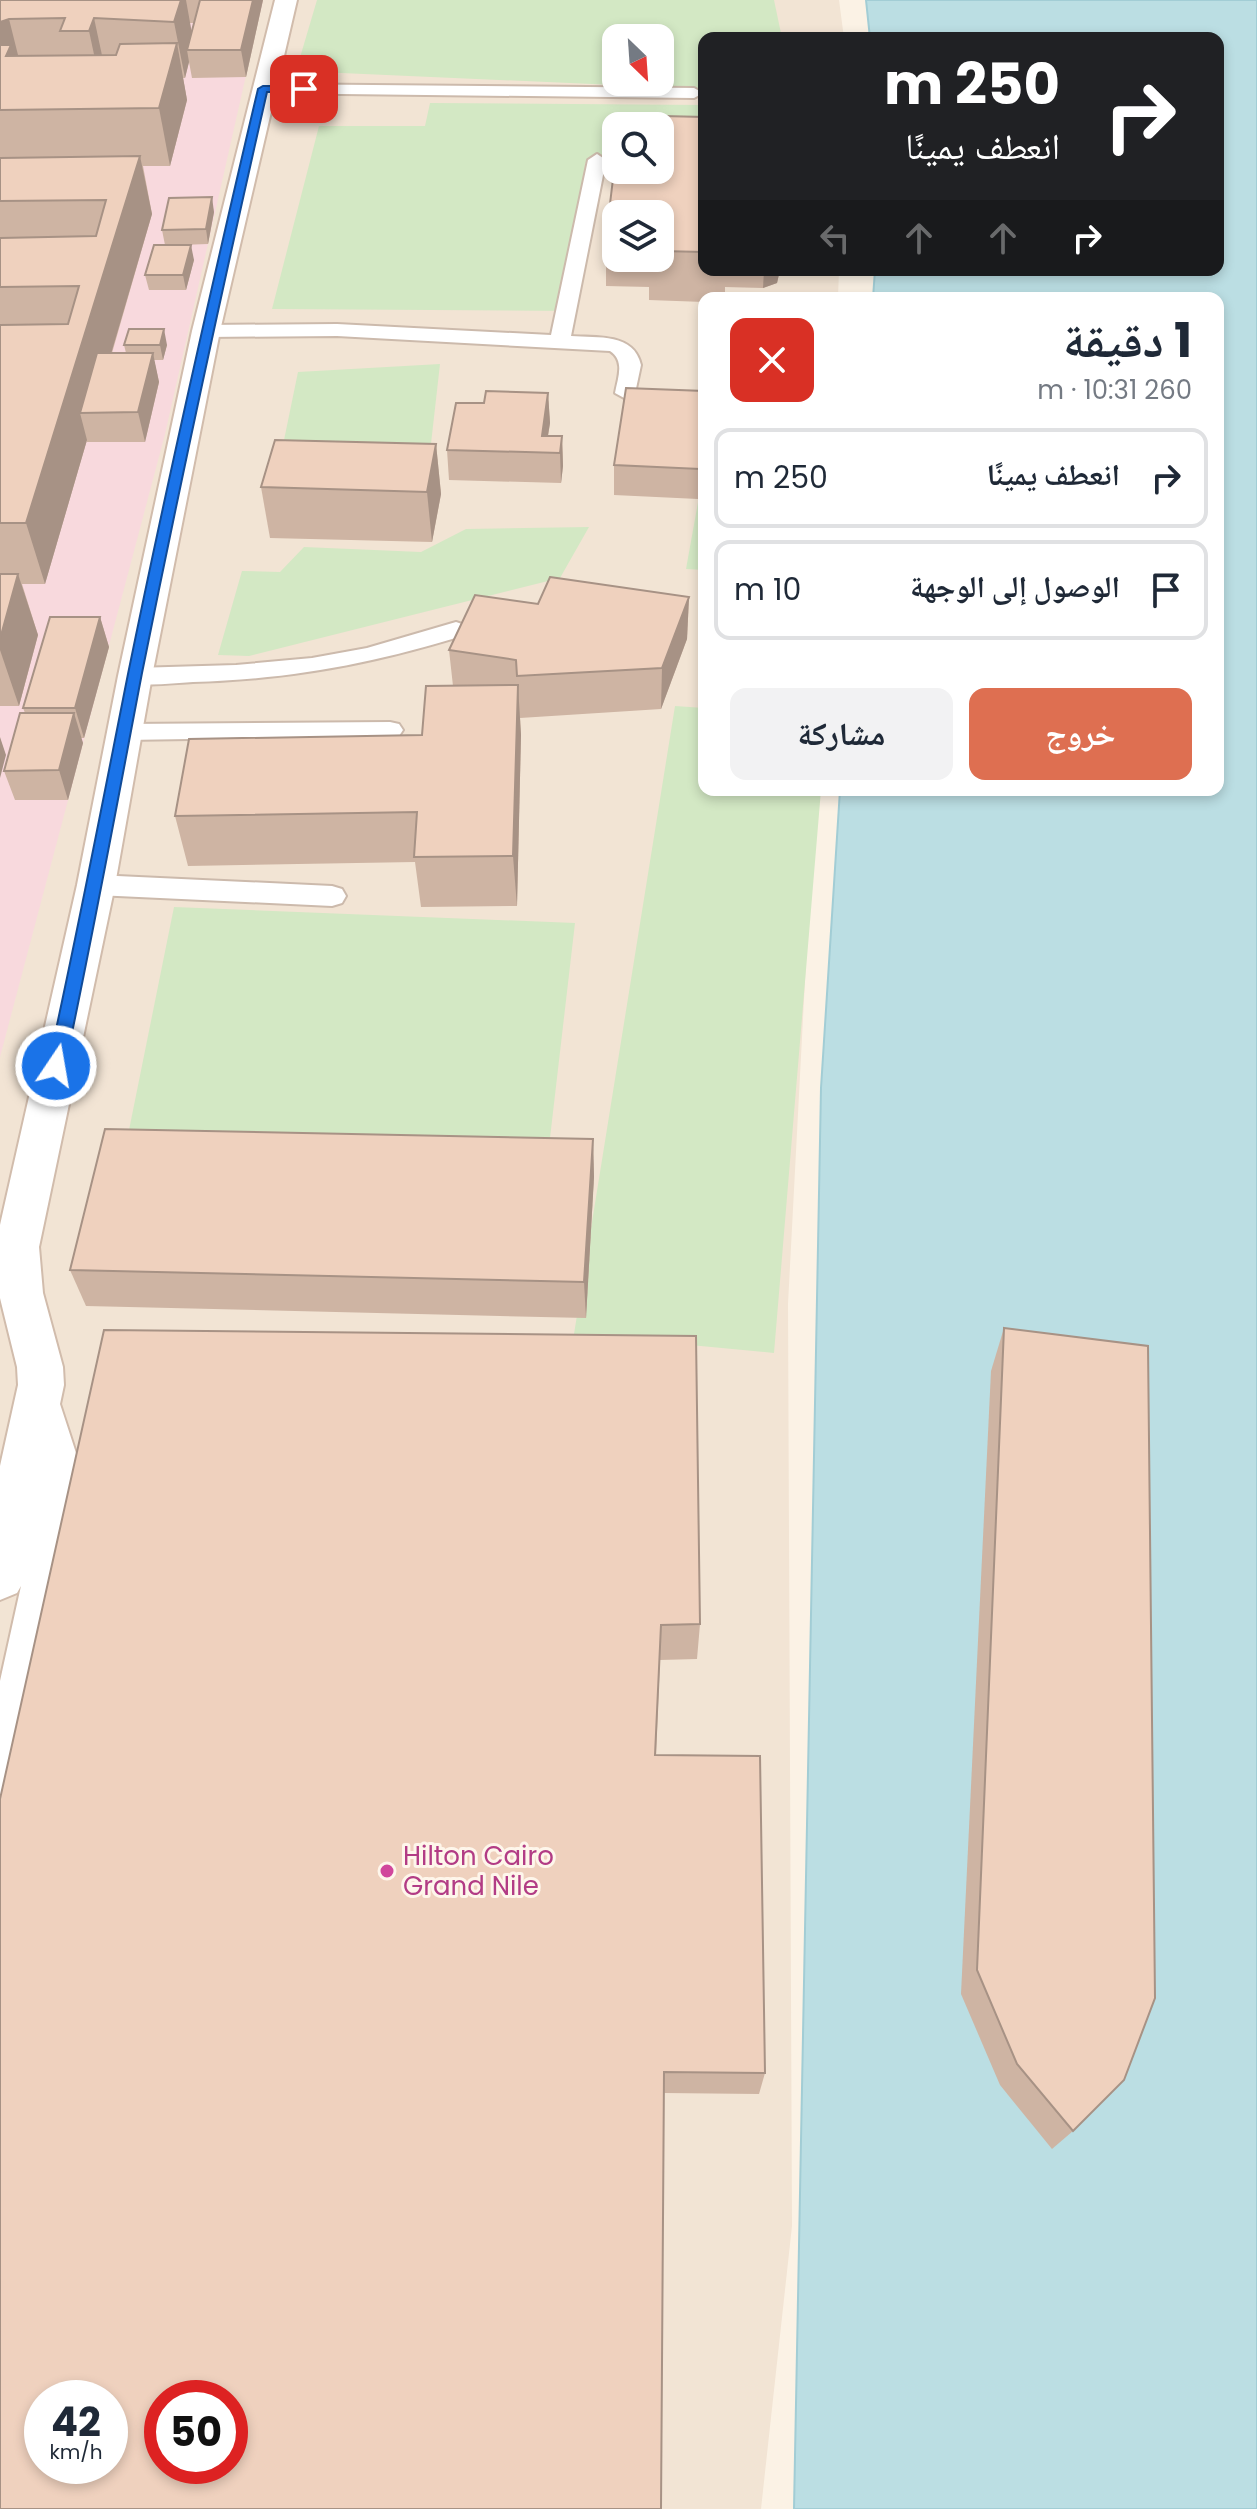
<!DOCTYPE html>
<html lang="ar">
<meta charset="utf-8">
<style>
body{margin:0;font-family:Poppins,"Noto Naskh Arabic",sans-serif;background:#f2f2f3;color:#1f2937;direction:rtl;height:100vh;display:flex;flex-direction:column;font-size:30px;white-space:nowrap}
*{box-sizing:border-box;margin:0}
p{font-size:26px;color:#747a83}
.icon{flex:none;width:44px;height:44px;fill:none;stroke:currentColor;stroke-width:2;stroke-linecap:round;stroke-linejoin:round}
.map{position:relative;flex:1;overflow:hidden;direction:ltr}
.details{position:absolute;left:698px;top:292px;width:526px;height:504px;display:flex;flex-direction:column;background:#fff;border-radius:16px;box-shadow:0 4px 12px #0003;direction:rtl}
.details>*{flex:none}
.hud{position:absolute;left:698px;top:32px;width:526px;height:244px;border-radius:16px;box-shadow:0 4px 12px #0003;direction:rtl;background:#202124;color:#fff;overflow:hidden}
.needle{width:52px;rotate:155deg}
.controls{position:absolute;left:602px;top:24px;display:grid;gap:16px}
.controls a{display:grid;place-items:center;width:72px;height:72px;border-radius:16px;background:#fff;box-shadow:0 4px 12px #0003;font-size:40px}
.speed{position:absolute;left:24px;top:2380px;display:flex;gap:16px;font-size:40px;font-weight:700;text-align:center}
.speed>*{display:grid;place-content:center;width:104px;height:104px;border-radius:50%;background:#fff;box-shadow:0 4px 12px #0003;line-height:1}
.speed small{font-size:20px;font-weight:400}
.speed .limit{border:12px solid #d22;background:#fff;color:#111}
.pin{position:absolute;display:grid;place-items:center;width:68px;height:68px;color:#fff;margin:-34px;border-radius:16px;box-shadow:0 4px 12px #0006}
.me{position:absolute;width:88px;margin:-44px;rotate:12deg;stroke-linejoin:round;filter:drop-shadow(0 0 6px #0008)}
.turn{display:flex;align-items:center;gap:28px;height:168px;padding:0 32px;font-size:36px}
.turn .icon{width:104px;height:104px;stroke-width:2.5}
.turn b{display:block;font-size:56px;line-height:68px}
.lanes{display:flex;align-items:center;height:76px;padding:0 32px;background:#0003;justify-content:center;gap:40px;direction:ltr}
.lanes .off{opacity:.35}
.round{display:grid;place-items:center;flex:none;width:84px;height:84px;border-radius:16px;background:#f2f2f3}
.head{display:flex;align-items:center;justify-content:space-between;height:136px;padding:0 32px}
h1{font-size:48px;font-weight:700;line-height:60px}
.action{display:flex;gap:16px;margin-top:auto;padding:16px 32px}
.action a{flex:1;height:92px;border-radius:16px;background:#de6f51;color:#fff;font-size:32px;font-weight:700;line-height:92px;text-align:center}
.action a+a{background:#f2f2f3;color:#1f2937}
ul{padding:0;list-style:none}
li{display:flex;align-items:center;gap:24px;height:100px;margin:0 16px 12px;padding:0 16px;border:4px solid #e0e1e3;border-radius:16px}
li div{flex:1}
li b{display:block;font-size:30px}
li em{font-style:normal}
.map>svg:first-child{display:block}
.residential{fill:#f2e4d4;fill-rule:evenodd}
.medical{fill:#f8d9dd}
.green{fill:#d3e8c4;fill-rule:evenodd}
.water{fill:#bbdee3;stroke:#a2cdd5;stroke-width:2}
.lines{fill:none;stroke-linecap:round;stroke-linejoin:round}
.service-casing{stroke:#ccbaac;stroke-width:4}
.secondary-casing{stroke:#d1bcac;stroke-width:4}
.service{fill:#fff;fill-rule:evenodd}
.secondary{fill:#fff;fill-rule:evenodd}
.wall{fill:#ceb4a3;fill-rule:evenodd}
.shaded-wall{fill:#a79285}
.building{fill:#efd1be;stroke:#a79285;stroke-width:2;fill-rule:evenodd}
.route{fill:#1a73e8;stroke:#114b97;stroke-width:2}
.hotel-dot{fill:#d1479c;stroke:#fef6eb;stroke-width:3}
.labels{text-anchor:middle;dominant-baseline:central;stroke-width:6;stroke-linejoin:round;paint-order:stroke}
.near-hotel-label{font-size:26px;fill:#b23c85;stroke:#fef6eb;text-anchor:start}
</style>
<div class="map">
<svg width="1257" height="2509" viewBox="0 0 1257 2509">
<rect width="100%" height="100%" fill="#fbf2e5"/>
<!-- residential -->
<path class="residential" d="M0,0H839L844,38H704V270H839L838,298H704V790H815L788,1304L792,2226L761,2509H0ZM616,38H660V82H616ZM616,126H660V170H616ZM616,214H660V258H616ZM42,2398H110V2466H42ZM162,2398H230V2466H162Z"/>
<!-- medical -->
<path class="medical" d="M0,0H263L165,434L0,1057Z"/>
<!-- green -->
<g class="green">
<path d="M317,0H774L782,38H704V89L296,71ZM616,38H660V82H616Z"/>
<path d="M430,103L704,105V163L660,126H616V163H585L575,311L272,309L319,126H425Z"/>
<path d="M440,364L426,488L276,479L298,372Z"/>
<path d="M704,469V570L686,569Z"/>
<path d="M589,527L560,578L249,656L218,655L242,571L280,572L304,547L421,552L466,529Z"/>
<path d="M675,706L704,708V790H821L774,1353L574,1334Z"/>
<path d="M174,907L575,923L550,1138L127,1140Z"/>
</g>
<!-- water -->
<path class="water" d="M866,0H1257V2509H794L821,1088L840,790H1218V298H873L875,270H1218V38H870Z"/>
<g class="lines">
<!-- service casing -->
<g class="service-casing">
<g id="service">
<path d="M263,84L694,88L703,93L694,98L257,93L254,89Z"/>
<path d="M597,154L606,160L571,336C598,338 634,333 641,365L634,398L626,399L615,393C618,377 625,361 610,351L337,336L206,337L196,331L206,325L337,324L551,335L588,160Z"/>
<path d="M456,622L465,625L468,630L465,635C371,664 292,679 193,682C172,683 147,687 126,682L123,676L126,670L135,668L236,665L312,658L367,648Z"/>
<path d="M390,722L399,724L403,730L399,736L125,740L116,738L112,732L116,726L125,724Z"/>
<path d="M96,875L332,886L342,889L346,896L342,903L332,906L96,895L86,892L82,885L86,878Z"/>
</g>
</g>
<!-- secondary casing -->
<g class="secondary-casing">
<path id="secondary" d="M275,0H297L220,331L152,676L115,885L39,1247L43,1293L63,1367L64,1385L60,1404L76,1453L82,1526L27,1804L19,1823L0,1831V1681L21,1586L17,1593L0,1600V1466L18,1385L17,1367L0,1298V1225L77,885L118,676L192,331Z"/>
</g>
<!-- service -->
<use href="#service" class="service"/>
<!-- secondary -->
<use href="#secondary" class="secondary"/>
</g>
<!-- wall -->
<g class="wall">
<path d="M0,0H263L246,77L192,78L189,62L185,78H183L187,100L170,166H143L152,214L112,353H126L124,345H167L163,360H154L159,382L145,442H87V440L45,584H22L38,635L19,706H0ZM190,23H194L191,34Z"/>
<path d="M621,115L704,117V270H780L777,283L763,288L725,287V298H704V302L649,300V287L606,286V237L616,154V170H660V126H619ZM616,214H660V258H616Z"/>
<path d="M214,212L208,244L180,245L194,260L186,290H149L145,275L165,245L162,230Z"/>
<path d="M704,391V448L698,499L614,495V465Z"/>
<path d="M548,393L550,423L548,436H562L563,466L561,483L449,480L447,450L484,403Z"/>
<path d="M436,444L441,494L432,542L270,538L261,487Z"/>
<path d="M689,597L687,639L661,709L520,718L521,735L517,906L421,907L415,862L188,866L175,816L422,735L453,686L449,650L538,604Z"/>
<path d="M100,617L109,647L84,738H81L83,743L68,800H15L4,771L25,713L23,708Z"/>
<path d="M593,1139L594,1177L586,1318L86,1306L70,1270Z"/>
<path d="M1004,1328L1073,2131L1052,2149L1000,2085L961,1994L991,1371Z"/>
<path d="M104,1330L700,1624L697,1659L660,1660L656,1755L765,2073L759,2094L664,2093Z"/>
</g>
<!-- shaded-wall -->
<g class="shaded-wall">
<path d="M181,0H186L194,45L187,50L189,62L185,78L174,22Z"/>
<path d="M253,0H263L246,77L241,50Z"/>
<path d="M94,18L106,74L101,87L89,31Z"/>
<path d="M9,19L23,75L0,84V22Z"/>
<path d="M177,43L187,100L170,166L159,108Z"/>
<path d="M140,156L152,214L94,412L80,413L87,440L45,584L26,523Z"/>
<path d="M212,197L214,212L208,244L206,229Z"/>
<path d="M191,245L194,260L186,290L183,275Z"/>
<path d="M764,270H780L777,283L763,288Z"/>
<path d="M164,329L167,345L163,360L160,345Z"/>
<path d="M153,353L159,382L145,442L138,412Z"/>
<path d="M548,393L550,423L545,453L542,436Z"/>
<path d="M704,429V448L698,499L700,469Z"/>
<path d="M562,436L563,466L561,483L560,453Z"/>
<path d="M436,444L441,494L432,542L427,492Z"/>
<path d="M18,574L38,635L19,706L0,650V639Z"/>
<path d="M689,597L687,639L661,709L662,668Z"/>
<path d="M100,617L109,647L84,738L75,708Z"/>
<path d="M518,685L521,735L517,906L513,856Z"/>
<path d="M74,713L83,743L68,800L59,770Z"/>
<path d="M0,737L6,755L0,778Z"/>
<path d="M593,1139L594,1177L586,1318L584,1282Z"/>
</g>
<!-- building -->
<g class="building">
<path d="M0,0H181L174,22L94,18L89,31H60L65,18L9,19L0,22Z"/>
<path d="M200,0H253L241,50H187Z"/>
<path d="M177,43L159,108L0,110V45H11L6,56L116,55L120,44Z"/>
<path d="M621,115L704,117V252L660,251V214H616V237H606L616,154V170H660V126H619Z"/>
<path d="M140,156L26,523H0V325L68,324L79,286L0,287V238L96,236L106,200L0,201V158Z"/>
<path d="M212,197L206,229L162,230L169,198Z"/>
<path d="M154,245H191L183,275H145Z"/>
<path d="M129,329H164L160,345H124Z"/>
<path d="M97,353H153L138,412L80,413Z"/>
<path d="M626,388L704,391V429L700,469L614,465Z"/>
<path d="M486,391L548,393L542,436H562L560,453L447,450L456,403H484Z"/>
<path d="M275,440L436,444L427,492L261,487Z"/>
<path d="M0,574H18L0,639Z"/>
<path d="M550,577L689,597L662,668L517,676L516,660L449,650L475,595L538,604Z"/>
<path d="M50,617H100L75,708H23Z"/>
<path d="M518,685L513,856L414,857L417,812L175,816L189,739L422,735L426,686Z"/>
<path d="M20,713H74L59,770L4,771Z"/>
<path d="M105,1129L593,1139L584,1282L70,1270Z"/>
<path d="M1004,1328L1148,1346L1155,1998L1124,2080L1073,2131L1017,2064L977,1970Z"/>
<path d="M104,1330L696,1336L700,1624L661,1625L655,1755L760,1756L765,2073L664,2072L661,2509H0V1799ZM42,2398H110V2466H42ZM162,2398H230V2466H162Z"/>
</g>
<!-- route -->
<path class="route" d="M263,86H304L309,89L304,92H267C223,285 181,479 142,673C117,804 93,935 65,1066L56,1072L48,1066C77,936 102,805 128,674C168,478 212,284 258,89Z"/>
<!-- markers -->
<circle class="hotel-dot" cx="387" cy="1871" r="8"/>
<g class="labels">
<!-- near-hotel labels -->
<g class="near-hotel-label">
<text x="403" y="1856">Hilton Cairo<tspan x="403" dy="30">Grand Nile</tspan></text>
</g>
</g>
</svg>
<div class="controls">
<a><svg class="needle" viewBox="-14 -14 28 28"><path d="M0-13l5 13h-10z" fill="#e53935"/><path d="M0 13l5-13h-10z" fill="#747a83"/></svg></a>
<a><svg class="icon" aria-label="search" viewBox="0 0 24 24"><circle cx="10" cy="10" r="6"/><path d="M15 15l6 6"/></svg></a>
<a><svg class="icon" aria-label="layers" viewBox="0 0 24 24"><path d="M12 4l9 5-9 5-9-5zM3 14l9 5 9-5"/></svg></a>
</div>
<div class="speed"><div>42<small>km/h</small></div><div class="limit">50</div></div>
<div class="pin" style="left:304px;top:89px;background:#d93025"><svg class="icon" aria-label="arrive" viewBox="0 0 24 24"><path d="M6 21V4h12l-3 4 3 4H6"/></svg></div>
<svg class="me" style="left:56px;top:1066px" viewBox="-20 -20 40 40"><circle r="17" fill="#1a73e8" stroke="#fff" stroke-width="3"/><path d="M0-11L8 9 0 5-8 9z" fill="#fff"/></svg>
<div class="hud">
<div class="turn"><svg class="icon" aria-label="right" viewBox="0 0 24 24"><path d="M7 20v-9h11M14 6l5 5-5 5"/></svg><div><b>250 m</b>انعطف يمينًا</div></div>
<div class="lanes"><svg class="icon off" aria-label="left" viewBox="0 0 24 24"><path d="M17 20v-9H6M10 6l-5 5 5 5"/></svg><svg class="icon off" aria-label="ahead" viewBox="0 0 24 24"><path d="M12 20V5M6 11l6-6 6 6"/></svg><svg class="icon off" aria-label="ahead" viewBox="0 0 24 24"><path d="M12 20V5M6 11l6-6 6 6"/></svg><svg class="icon" aria-label="right" viewBox="0 0 24 24"><path d="M7 20v-9h11M14 6l5 5-5 5"/></svg></div>
</div>
<section class="details">
<div class="head"><div><h1>1 دقيقة</h1><p>260 m · 10:31</p></div><a class="round" style="background:#d93025;color:#fff"><svg class="icon" aria-label="close" viewBox="0 0 24 24"><path d="M6 6l12 12M18 6L6 18"/></svg></a></div>
<ul>
<li><svg class="icon" aria-label="right" viewBox="0 0 24 24"><path d="M7 20v-9h11M14 6l5 5-5 5"/></svg><div><b>انعطف يمينًا</b></div><em>250 m</em></li>
<li><svg class="icon" aria-label="arrive" viewBox="0 0 24 24"><path d="M6 21V4h12l-3 4 3 4H6"/></svg><div><b>الوصول إلى الوجهة</b></div><em>10 m</em></li>
</ul>
<div class="action"><a>خروج</a><a>مشاركة</a></div>
</section>
</div>
